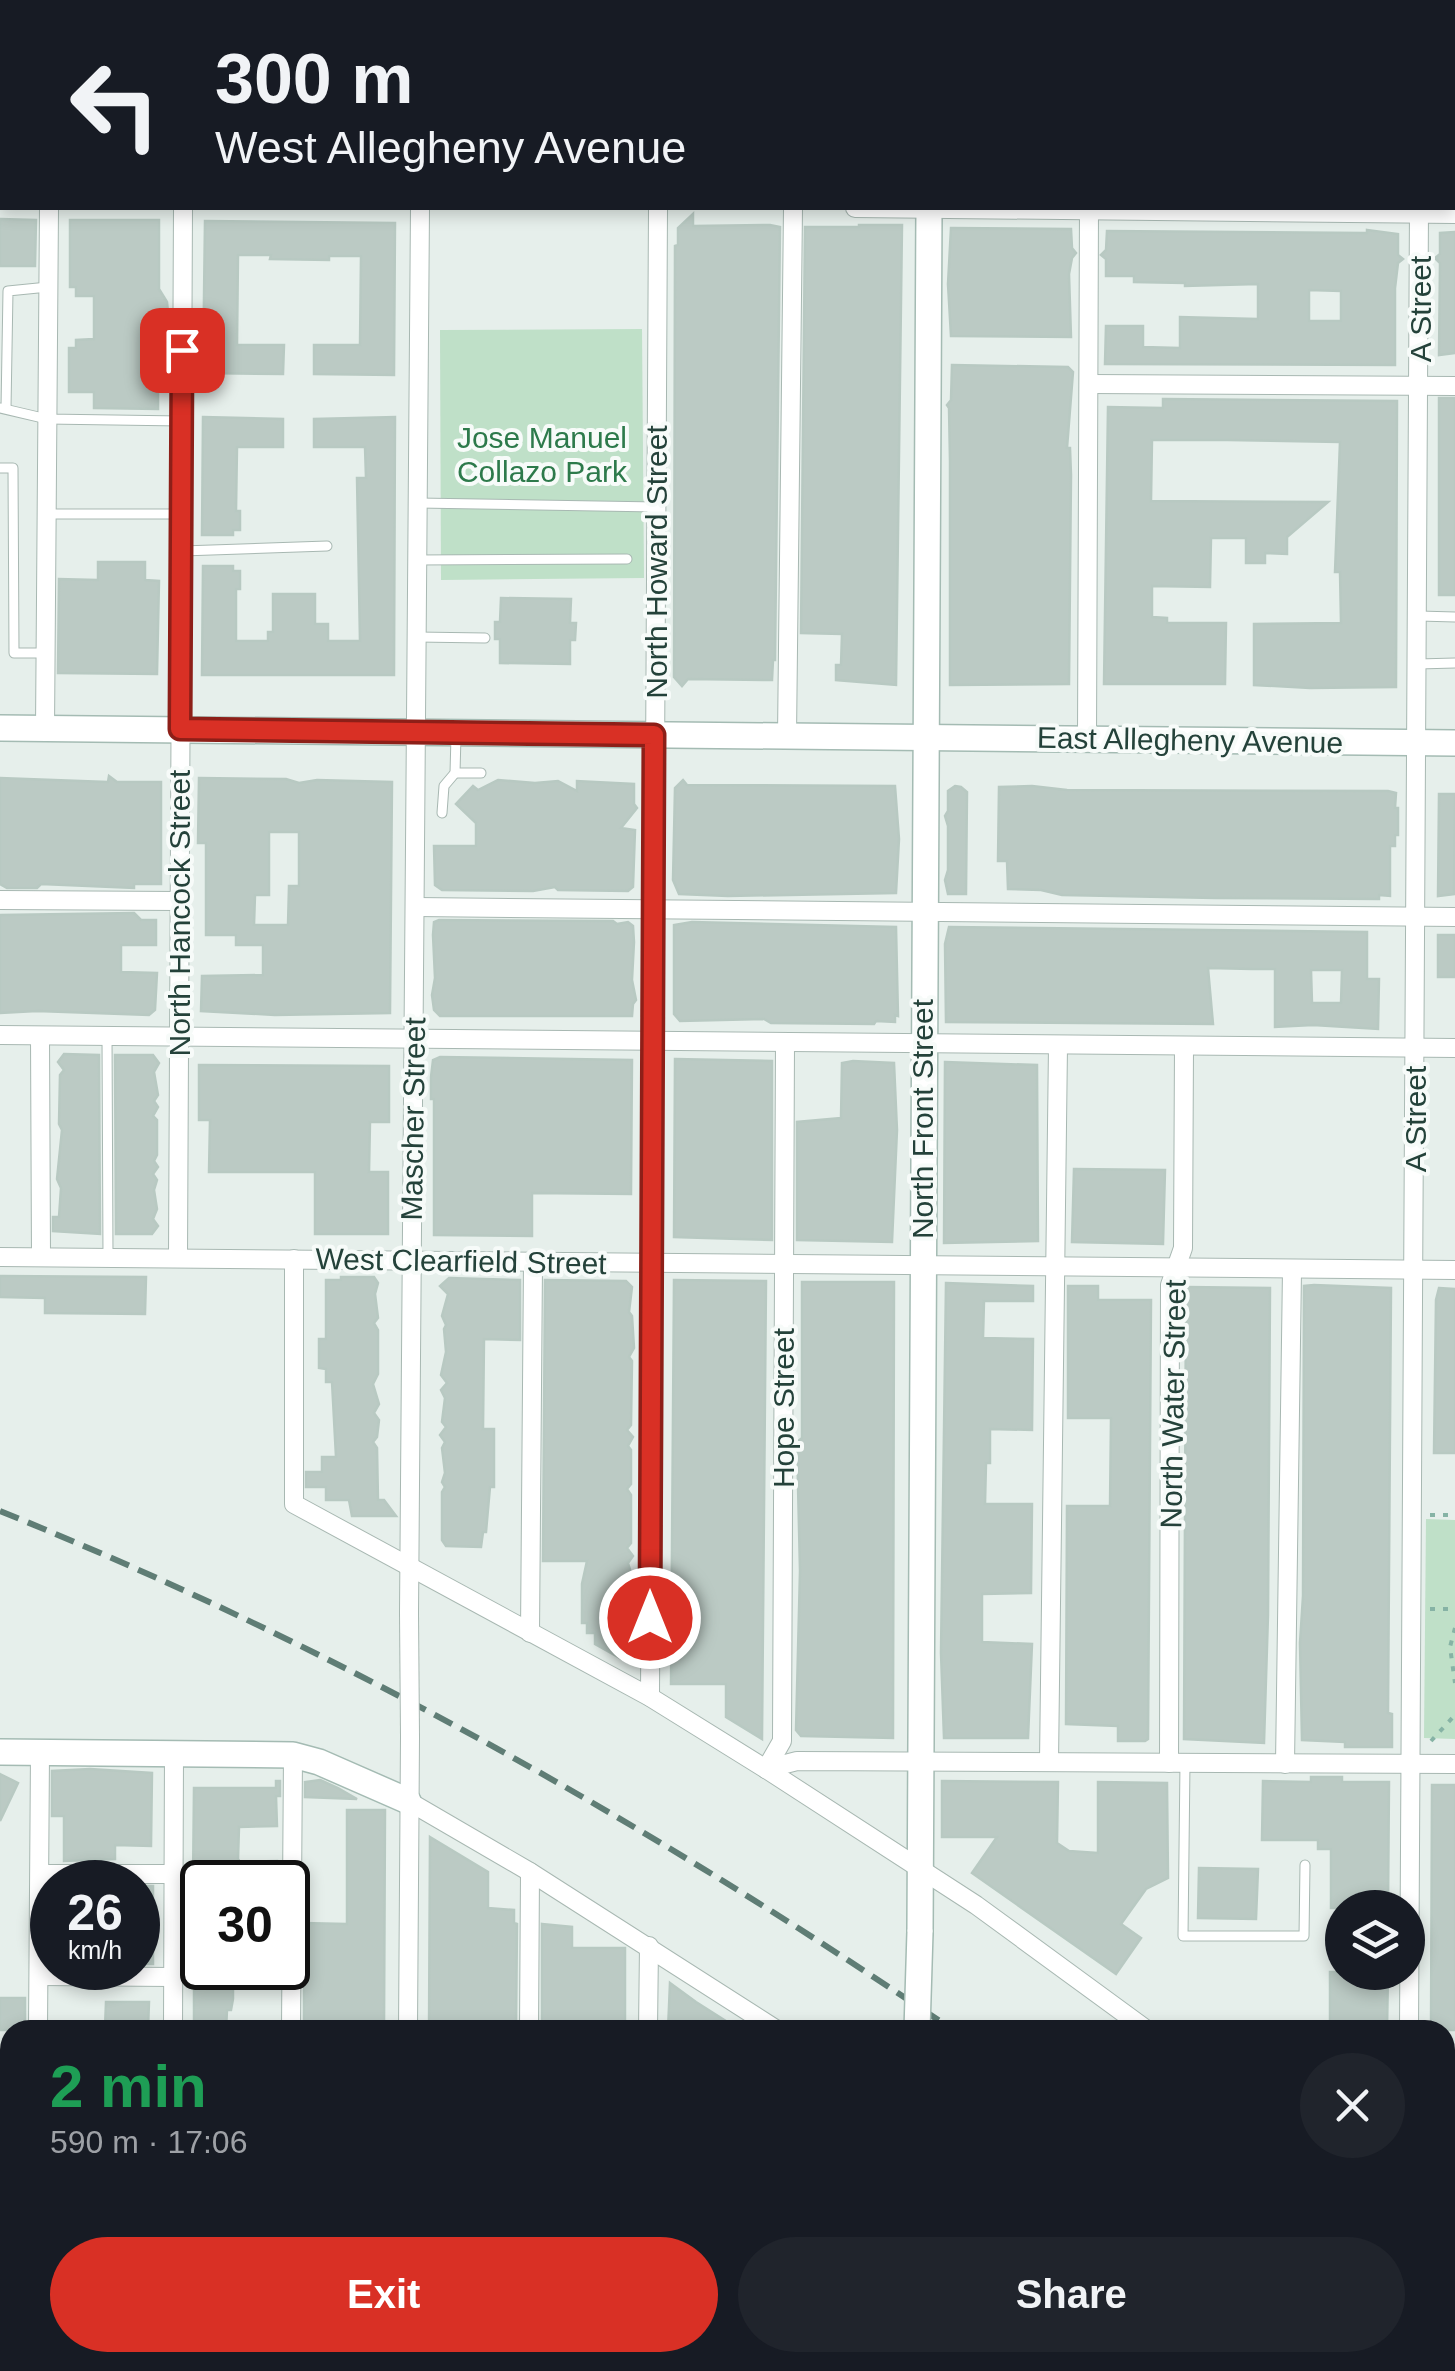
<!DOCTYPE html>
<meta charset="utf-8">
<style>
body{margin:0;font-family:Arial,sans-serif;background:#20242c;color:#f1f3f6;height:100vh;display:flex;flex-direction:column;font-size:38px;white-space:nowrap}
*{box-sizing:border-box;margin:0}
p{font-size:32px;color:#9ea1a6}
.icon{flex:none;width:55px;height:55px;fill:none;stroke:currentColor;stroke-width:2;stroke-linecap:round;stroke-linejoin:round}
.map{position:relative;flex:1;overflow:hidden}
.drawer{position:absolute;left:0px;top:2020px;width:1455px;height:352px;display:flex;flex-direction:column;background:#171b24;border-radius:30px 30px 0 0;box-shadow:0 5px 15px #0003}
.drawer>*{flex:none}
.guide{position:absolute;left:0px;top:0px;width:1455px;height:210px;box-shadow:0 5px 15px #0003;background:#171b24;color:#f1f3f6;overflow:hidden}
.tools{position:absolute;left:1325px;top:1890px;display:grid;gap:20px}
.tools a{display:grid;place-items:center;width:100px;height:100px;border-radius:50%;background:#171b24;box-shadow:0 5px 15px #0003;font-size:50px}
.speed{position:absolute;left:30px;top:1860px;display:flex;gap:20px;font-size:50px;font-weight:700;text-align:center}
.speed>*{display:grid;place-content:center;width:130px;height:130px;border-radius:50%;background:#171b24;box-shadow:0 5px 15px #0003;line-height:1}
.speed small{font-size:25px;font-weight:400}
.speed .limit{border:5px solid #111;border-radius:15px;background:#fff;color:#111}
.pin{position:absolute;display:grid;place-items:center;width:85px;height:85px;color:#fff;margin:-42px;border-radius:20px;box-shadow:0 5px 15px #0006}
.me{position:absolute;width:110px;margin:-55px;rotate:0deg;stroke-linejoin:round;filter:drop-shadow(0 0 8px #0008)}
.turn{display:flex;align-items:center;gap:35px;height:210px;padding:0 50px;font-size:45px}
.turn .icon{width:130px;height:130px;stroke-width:2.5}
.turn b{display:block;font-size:70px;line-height:85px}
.round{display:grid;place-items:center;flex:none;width:105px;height:105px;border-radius:52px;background:#20242c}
.head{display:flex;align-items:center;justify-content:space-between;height:170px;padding:0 50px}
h1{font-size:60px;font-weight:700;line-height:75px;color:#1e9e55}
.cta{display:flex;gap:20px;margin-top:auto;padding:20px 50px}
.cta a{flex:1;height:115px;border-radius:60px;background:#d93025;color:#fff;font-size:40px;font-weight:700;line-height:115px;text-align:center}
.cta a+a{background:#20242c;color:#f1f3f6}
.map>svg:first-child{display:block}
.built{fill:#d4dfda}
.park{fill:#bfe0c8}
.building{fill:#bbcac4;stroke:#b8c9c2;stroke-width:2.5;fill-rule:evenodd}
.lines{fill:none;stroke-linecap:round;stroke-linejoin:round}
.lane-casing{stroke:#a8b8b2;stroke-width:11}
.street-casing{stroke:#a8b8b2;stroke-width:20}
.secondary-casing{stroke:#a4bbb3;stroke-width:28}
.path{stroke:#86b3a5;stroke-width:4;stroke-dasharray:5 8;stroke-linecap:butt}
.lane{stroke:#fff;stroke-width:9}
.street{stroke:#fff;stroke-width:18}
.secondary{stroke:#fff;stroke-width:25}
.rail{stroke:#5f7d75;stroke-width:6;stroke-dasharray:20 10;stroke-linecap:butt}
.street-bridge-casing{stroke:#a8b8b2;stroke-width:20;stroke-linecap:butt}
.secondary-bridge-casing{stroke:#a4bbb3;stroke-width:28;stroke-linecap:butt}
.street-bridge{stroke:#fff;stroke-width:18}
.secondary-bridge{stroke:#fff;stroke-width:25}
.route-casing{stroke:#8d1f18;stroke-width:25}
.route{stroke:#d93025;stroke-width:18}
.labels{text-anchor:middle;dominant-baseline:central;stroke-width:8;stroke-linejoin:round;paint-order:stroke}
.street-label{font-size:30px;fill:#24423a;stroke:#f7fbf9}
.park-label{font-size:30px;fill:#2d7a4b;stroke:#f7fbf9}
</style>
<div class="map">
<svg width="1455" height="2371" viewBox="0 0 1455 2371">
<rect width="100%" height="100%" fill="#e6efeb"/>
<!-- built -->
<path class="built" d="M538,2363H622V2371H537Z"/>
<!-- park -->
<g class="park">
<path d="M642,329L644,578L441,580L440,330Z"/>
<path d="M1426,1519L1455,1520V1739L1424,1738Z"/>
</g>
<!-- building -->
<g class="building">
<path d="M693,214V226L770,225L780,227L775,660H773L772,680L688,679L682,686L674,677L675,246L678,245V228Z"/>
<path d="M0,219L36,220L35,266H0Z"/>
<path d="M70,220H159V289L167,302L169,322L158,345V409L94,408V392H69V348H76V340L94,339V296H76V287H70Z"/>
<path d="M205,221L395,223L394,375L314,374V345H360L361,256H329V260L270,259L271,255H238L237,345H284L283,374L203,373Z"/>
<path d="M859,225H902L896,685L836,680V665H841L842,634L801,633L805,227H859Z"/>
<path d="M951,228L1071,229L1072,248L1076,253L1072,258L1069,274L1071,337L951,336L948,284Z"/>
<path d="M1367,230L1398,234V255L1403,259L1398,263L1395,288V365L1105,364L1106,326H1143V347L1180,348V317L1258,319V284L1185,286V283L1134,282V276H1106V259L1101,255L1106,250L1107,231L1367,233ZM1309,290L1341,291V321H1309Z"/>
<path d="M1455,232V353L1439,355L1440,263L1435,258L1440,254V233Z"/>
<path d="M952,365L1068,367L1073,372L1067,448H1070L1071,475L1069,684L950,685V461L949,408L947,405L951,400Z"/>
<rect x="1439" y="398" width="16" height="197"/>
<path d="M1163,399L1397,401L1396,687L1310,688L1254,685V624L1341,623L1340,572H1335L1340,442L1228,440H1152L1151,501L1328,502L1287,537V554L1265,553V563H1246V538H1211L1210,587L1152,586V617L1167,618V623H1226L1225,684H1104L1108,407L1163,408Z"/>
<path d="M203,417L283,419V447H237L236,511H240V530H233V535H202Z"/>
<path d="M395,417L394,675H202L203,566H233V571H240V589H236V641H268V632H273V594H315V624H328V641H360L357,478H366L365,447H314V419Z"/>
<path d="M98,562H145V580L159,581L157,674L58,673L59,579L98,580Z"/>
<path d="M501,598L571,599L570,623H576L575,640H570V664L500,663V639H495V622H500Z"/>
<path d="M109,776L117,782H161V884H134V888L41,884L37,888H7L0,884V778L108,782Z"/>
<path d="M199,778L286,779L299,783L317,780L392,782L390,1013L275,1015L201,1011L202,976L263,975V945H236V935H206V843H198ZM269,832H299V886H289L288,925H254L255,895H269Z"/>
<path d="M498,780L535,783L558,781L577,791V781L634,784V804L637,808L621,828L635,830L633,887L628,891L558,890L555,887L533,891L442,890L435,885L434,846H476V823L456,804L473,786L478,790Z"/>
<path d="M683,780L687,785L895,786L899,839L896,893L728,896L679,894L673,880L675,788Z"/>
<path d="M955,786L961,787L967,792L966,894H948L945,880L948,870V826L945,816L948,811V791Z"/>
<path d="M1032,786L1067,790L1388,791L1396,793L1395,808H1398V835H1395V846H1390V896L1379,895V899L1215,898L1062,895L1041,890L1008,889L1007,861H998L999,787Z"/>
<path d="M1439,794H1455V797L1454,894L1438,896Z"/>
<path d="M134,913L141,920H156V945H121V972L157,973L155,1010L149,1015L37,1011L0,1013V915Z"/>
<path d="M439,920L613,921L617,924L628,922L633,926L634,942L632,980L636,1000L633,1004L632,1016H440L434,1010L432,995L435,978L433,935L434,922Z"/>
<path d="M692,922L896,927L898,1016L895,1015V1022L876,1021L874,1024L771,1023L764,1019L680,1021L674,1014V925Z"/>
<path d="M949,927L1367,932V979H1379L1378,1029L1313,1025L1275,1027V969H1252L1208,968L1213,1024L946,1022L945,944ZM1311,970H1342L1341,1003H1312Z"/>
<rect x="1438" y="935" width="17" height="42"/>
<path d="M64,1054L99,1055L100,1234L53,1231V1217H59L61,1188L57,1179L62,1130L59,1124L60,1075L64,1070L58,1062Z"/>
<path d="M115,1055H153L159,1063L154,1072L158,1095L154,1101L158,1107L153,1116L157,1120V1155L154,1161L158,1167L153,1174L157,1180L154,1190L157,1209L153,1219L158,1226L152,1234H116Z"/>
<path d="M440,1057L632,1060L631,1194L532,1193V1236L434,1235V1099H431V1077L433,1060Z"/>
<path d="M675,1059L772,1061V1240L674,1237Z"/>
<path d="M853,1061L894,1063L897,1130L892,1242L797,1240V1122L841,1118L842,1063Z"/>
<path d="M945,1062L1037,1065L1038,1241L944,1243Z"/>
<path d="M199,1065L389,1066V1122H370L369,1172H388V1234H315V1172H209L210,1120H199Z"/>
<path d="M1074,1169L1165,1170L1163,1244L1072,1242Z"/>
<path d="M0,1276L146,1277L145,1314L45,1313V1298L0,1297Z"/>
<path d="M341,1277H374L378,1283L375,1294L378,1318L374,1323L378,1330V1374L373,1384L379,1404L374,1413L379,1420L377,1437L373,1442L377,1448L378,1500H384L396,1516H352L349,1500H326V1487H306V1472H322V1457H336L332,1382H326V1369L319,1368V1339H326V1280H341Z"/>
<path d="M449,1278L520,1280V1340L484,1339L483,1429H494V1487H490L486,1532H483L481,1547L446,1546L442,1540V1492L445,1487L442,1482L445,1473L442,1448L445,1442L440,1435L446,1427L442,1422L445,1398L441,1390L447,1383L441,1375L446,1352L444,1329L446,1325L442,1316L448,1294L440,1286Z"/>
<path d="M545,1280L626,1281L632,1287L629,1312L632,1316L634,1348L629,1357L632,1361L631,1425L627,1430L633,1437L628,1446L631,1450V1484L627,1489L631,1495V1543L627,1548L633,1556L628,1563L631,1573L627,1578L631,1584L627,1662L595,1644V1633H587V1623H582V1584L587,1561H543Z"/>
<path d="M674,1280L766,1281L762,1739L726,1717V1684H671Z"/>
<path d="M802,1282H894L893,1738L801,1736L796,1730L800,1571L797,1442L802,1438Z"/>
<path d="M946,1283L1033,1286V1301H984L983,1338L1033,1339L1032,1430L990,1429V1463H986L985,1504H1032L1031,1593L982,1594V1642L1032,1644L1028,1738H944L941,1653Z"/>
<path d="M1314,1285L1391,1288L1388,1713L1392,1714V1747H1345V1742L1302,1740L1300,1643L1303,1596L1304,1286Z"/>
<path d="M1068,1286H1098V1300H1151L1148,1739L1145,1741H1118V1726L1066,1724L1067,1506H1110L1111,1418H1068Z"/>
<path d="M1186,1287L1270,1288L1268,1615L1264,1743L1184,1739Z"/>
<path d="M1439,1288L1455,1289V1453H1434L1436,1300Z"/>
<path d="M90,1769L152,1773L151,1846L115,1845V1859L64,1861V1816H52V1771Z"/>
<path d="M0,1774L18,1783L0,1821Z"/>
<path d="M1311,1777H1342V1782H1389L1388,1908H1331V1849H1318V1840H1262L1263,1781L1311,1782Z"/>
<path d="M320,1780L338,1788L357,1799L305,1797V1782Z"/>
<path d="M276,1781H280V1796H276L277,1826L239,1827L238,1859L240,1862L277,1861V1881L193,1882L194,1788H276Z"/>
<path d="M942,1781L1058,1782L1057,1843L1069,1851L1098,1853V1782L1167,1783L1168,1878L1146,1889L1121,1924L1141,1938L1116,1974L972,1873L997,1837H942Z"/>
<path d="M1432,1785H1455V2030H1431Z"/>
<path d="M347,1810H385L384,2030H304V1923L347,1924Z"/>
<path d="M430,1837L488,1872V1908L514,1910V1923L517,1924L516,2030H429Z"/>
<path d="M1199,1868L1258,1869L1256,1919L1198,1918Z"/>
<rect x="138" y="1886" width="15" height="78"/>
<path d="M542,1924L572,1927V1948H625V2030H542Z"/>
<path d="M194,1971H233V1999L231,2010H227L226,2030H194Z"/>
<path d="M1330,1972H1388L1387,2030H1330Z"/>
<path d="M670,1983L696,2002L740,2030H668Z"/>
<rect x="0" y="1998" width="25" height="32"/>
<path d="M106,2002H149L148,2029L105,2028Z"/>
</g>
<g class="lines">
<!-- lane casing -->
<g class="lane-casing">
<g id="lane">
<path d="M0,408L47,419L181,421"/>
<path d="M6,408L8,291L48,287"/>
<path d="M0,468H13L14,653H46"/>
<path d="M418,503L657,507"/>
<path d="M47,514H182"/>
<path d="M182,551L327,546"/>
<path d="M417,560L627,559"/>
<path d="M1419,616L1455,617"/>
<path d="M417,637L485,638"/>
<path d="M1418,664L1455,663"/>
<path d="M455,773H481"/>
<path d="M442,813L444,786L455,773L456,736"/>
<path d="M107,1036L108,1257"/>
<path d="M1185,1763L1183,1936H1304L1305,1865"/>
</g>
</g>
<!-- street casing -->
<g class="street-casing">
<g id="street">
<path d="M51,2V0"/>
<path d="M185,2V0"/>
<path d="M303,2V0"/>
<path d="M420,2V0"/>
<path d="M540,2V0"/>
<path d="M659,2V0"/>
<path d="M792,2V0"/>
<path d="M1091,2V0"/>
<path d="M1241,2V0"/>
<path d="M1421,2V0"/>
<path d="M0,199H2"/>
<path d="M855,208L1455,214"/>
<path d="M1090,384L1455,386"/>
<path d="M45,729L49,208"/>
<path d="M787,736L793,208"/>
<path d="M1087,739L1089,208"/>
<path d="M0,900L179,901"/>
<path d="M416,907L1455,917"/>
<path d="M0,1035L1455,1048"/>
<path d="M40,1036L41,1257"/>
<path d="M0,1257L1455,1270"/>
<path d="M178,1258L183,208"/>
<path d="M294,1259V1504L650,1697L766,1769L976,1905L1147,2030"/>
<path d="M409,1613L420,208"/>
<path d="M530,1633L533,1263"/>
<path d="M650,1697L658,208"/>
<path d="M1049,1762L1058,1046"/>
<path d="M1169,1763L1170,1285L1183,1248L1184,1047"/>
<path d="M1285,1764L1292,1270"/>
<path d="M766,1769L782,1741L785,1043"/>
<path d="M766,1769L797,1761L1455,1764"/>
<path d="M408,1801L530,1872L777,2030"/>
<path d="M40,1874H172"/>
<path d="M39,1976L173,1977"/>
<path d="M38,2030L40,1753"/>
<path d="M173,2030L174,1754"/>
<path d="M291,2030L293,1755"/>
<path d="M408,2030L410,1737"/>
<path d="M529,2030L530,1872"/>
<path d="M648,2030L649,1946"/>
<path d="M1409,2030L1419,208"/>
<path d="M1445,2257L1455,2259"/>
<path d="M1445,2276L1455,2285"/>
<path d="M1241,2362L1251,2371"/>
<path d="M37,2371V2362"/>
<path d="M171,2371L172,2362"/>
<path d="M288,2371V2362"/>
<path d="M406,2371V2362"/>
<path d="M527,2371V2362"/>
<path d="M646,2371V2362"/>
<path d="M778,2371V2362"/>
<path d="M1052,2371V2362"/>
<path d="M1169,2371V2362"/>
<path d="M1307,2371L1314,2362"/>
</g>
</g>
<!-- secondary casing -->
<g class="secondary-casing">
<g id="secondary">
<path d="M930,2V0"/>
<path d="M0,728L1455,743"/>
<path d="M0,1752L293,1755L319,1762L408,1801"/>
<path d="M920,1932L929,208"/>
<path d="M0,2249H10"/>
<path d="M913,2362V2371"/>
</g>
</g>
<!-- path -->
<g class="path">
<path d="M1430,1515H1455"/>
<path d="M1430,1609H1455"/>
<path d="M1455,1628L1450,1647L1455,1683"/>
<path d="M1431,1741L1455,1715"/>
</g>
<!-- lane -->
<use href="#lane" class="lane"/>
<!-- street -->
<use href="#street" class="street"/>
<!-- secondary -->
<use href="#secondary" class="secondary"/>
<!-- rail -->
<g class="rail">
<path d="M0,1511C341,1649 649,1824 953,2030"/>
<path d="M1414,2362L1423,2371"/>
</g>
<!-- street-bridge casing -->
<g class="street-bridge-casing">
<path id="street-bridge" d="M409,1613L410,1737"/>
</g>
<!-- secondary-bridge casing -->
<g class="secondary-bridge-casing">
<path id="secondary-bridge" d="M917,2030L920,1932"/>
</g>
<!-- street-bridge -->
<use href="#street-bridge" class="street-bridge"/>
<!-- secondary-bridge -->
<use href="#secondary-bridge" class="secondary-bridge"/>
</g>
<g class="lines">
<!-- route casing -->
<g class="route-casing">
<path id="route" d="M182,350L180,729L654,735L650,1618"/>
</g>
<!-- route -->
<use href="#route" class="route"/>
</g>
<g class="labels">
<!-- street labels -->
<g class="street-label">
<text transform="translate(1420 309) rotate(-90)">A Street</text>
<text transform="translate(656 562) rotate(-90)">North Howard Street</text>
<text transform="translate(1190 740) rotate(1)">East Allegheny Avenue</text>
<text transform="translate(179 913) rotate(-90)">North Hancock Street</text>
<text transform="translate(413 1119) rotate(-89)">Mascher Street</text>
<text transform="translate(922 1119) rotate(-90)">North Front Street</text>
<text transform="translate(1415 1119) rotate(-90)">A Street</text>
<text transform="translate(461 1261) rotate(1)">West Clearfield Street</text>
<text transform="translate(1173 1404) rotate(-89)">North Water Street</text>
<text transform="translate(783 1408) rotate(-90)">Hope Street</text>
</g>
<!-- park labels -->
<g class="park-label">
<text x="542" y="437">Jose Manuel<tspan x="542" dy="34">Collazo Park</tspan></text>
</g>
</g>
</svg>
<div class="tools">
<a><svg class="icon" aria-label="layers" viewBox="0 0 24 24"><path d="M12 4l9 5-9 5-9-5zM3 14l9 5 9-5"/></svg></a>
</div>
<div class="speed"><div>26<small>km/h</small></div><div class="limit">30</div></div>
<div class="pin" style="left:182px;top:350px;background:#d93025"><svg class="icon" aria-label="arrive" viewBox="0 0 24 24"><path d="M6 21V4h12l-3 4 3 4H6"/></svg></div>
<svg class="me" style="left:650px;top:1618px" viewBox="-20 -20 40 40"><circle r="17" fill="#d93025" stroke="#fff" stroke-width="3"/><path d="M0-11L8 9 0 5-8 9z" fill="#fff"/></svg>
<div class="guide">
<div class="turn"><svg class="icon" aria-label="left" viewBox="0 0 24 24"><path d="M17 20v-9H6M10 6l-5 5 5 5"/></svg><div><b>300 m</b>West Allegheny Avenue</div></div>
</div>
<section class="drawer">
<div class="head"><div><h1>2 min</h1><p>590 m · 17:06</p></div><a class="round"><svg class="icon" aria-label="close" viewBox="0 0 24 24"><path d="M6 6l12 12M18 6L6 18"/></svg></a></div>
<div class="cta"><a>Exit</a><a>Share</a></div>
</section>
</div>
